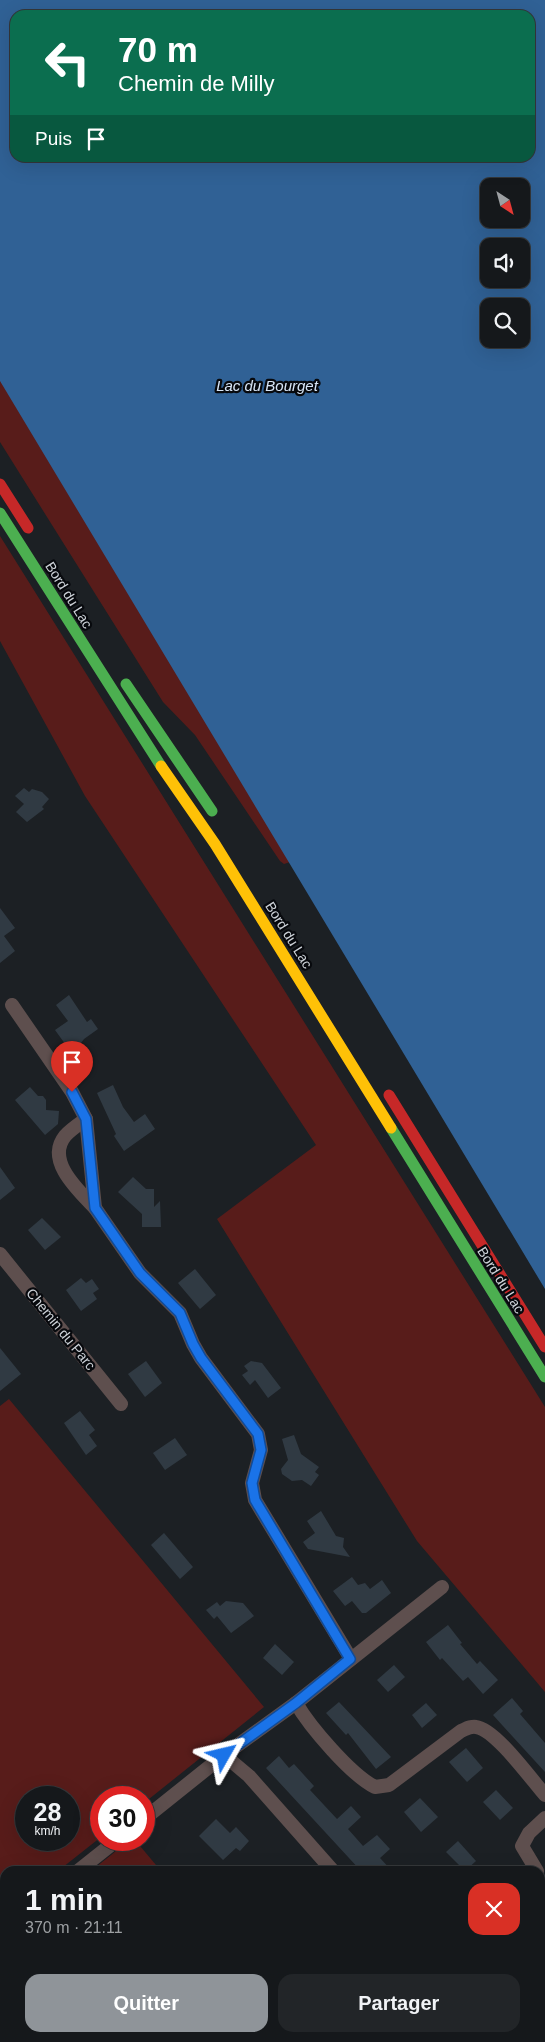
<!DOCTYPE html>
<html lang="fr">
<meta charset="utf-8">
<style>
body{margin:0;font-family:Arial,sans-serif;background:#222528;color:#f1f3f6;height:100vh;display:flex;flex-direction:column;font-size:19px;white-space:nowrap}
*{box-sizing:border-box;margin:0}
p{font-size:16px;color:#9da0a3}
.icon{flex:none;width:28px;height:28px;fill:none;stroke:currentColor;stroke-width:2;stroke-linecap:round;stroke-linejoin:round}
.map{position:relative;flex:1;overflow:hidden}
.side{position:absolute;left:0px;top:1866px;width:545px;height:176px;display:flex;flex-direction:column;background:#15181b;border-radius:15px 15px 0 0;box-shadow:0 5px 20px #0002,0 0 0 1px #34373a}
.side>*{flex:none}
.banner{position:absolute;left:10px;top:10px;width:525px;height:152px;border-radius:15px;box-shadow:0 5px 20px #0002,0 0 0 1px #34373a;background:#0b6e4f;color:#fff;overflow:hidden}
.needle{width:32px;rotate:144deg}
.tools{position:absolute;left:480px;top:178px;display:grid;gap:10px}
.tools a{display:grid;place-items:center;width:50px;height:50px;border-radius:10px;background:#15181b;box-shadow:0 5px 20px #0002,0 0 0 1px #34373a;font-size:25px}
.speed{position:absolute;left:15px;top:1786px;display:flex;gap:10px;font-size:25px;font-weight:700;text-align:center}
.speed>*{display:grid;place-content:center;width:65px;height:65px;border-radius:50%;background:#15181b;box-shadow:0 5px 20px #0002,0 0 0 1px #34373a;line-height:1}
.speed small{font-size:12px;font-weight:400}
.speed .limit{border:8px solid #d22;background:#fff;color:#111}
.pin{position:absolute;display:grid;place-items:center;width:42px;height:42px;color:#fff;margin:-51px -21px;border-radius:50% 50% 50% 0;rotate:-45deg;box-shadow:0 0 5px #0007}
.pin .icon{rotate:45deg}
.me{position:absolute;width:55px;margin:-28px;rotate:53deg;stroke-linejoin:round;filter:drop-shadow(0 0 4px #0008)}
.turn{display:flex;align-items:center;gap:18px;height:105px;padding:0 25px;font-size:22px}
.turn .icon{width:65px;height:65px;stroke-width:2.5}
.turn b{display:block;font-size:35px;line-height:42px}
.then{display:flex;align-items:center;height:48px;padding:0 25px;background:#0003;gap:10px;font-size:19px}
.round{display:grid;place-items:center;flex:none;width:52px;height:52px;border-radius:15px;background:#222528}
.headline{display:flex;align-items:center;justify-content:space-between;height:85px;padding:0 25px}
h1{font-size:30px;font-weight:700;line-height:38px}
.button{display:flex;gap:10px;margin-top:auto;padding:10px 25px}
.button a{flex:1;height:58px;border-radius:15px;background:#8f9499;color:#fff;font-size:20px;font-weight:700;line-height:58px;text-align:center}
.button a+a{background:#222528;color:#f1f3f6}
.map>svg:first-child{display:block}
.green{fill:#581c1a;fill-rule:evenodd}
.water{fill:#306195;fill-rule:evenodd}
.building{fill:#303a43}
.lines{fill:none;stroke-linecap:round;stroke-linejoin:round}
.street{stroke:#5e4f4e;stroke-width:14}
.fast{stroke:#4caf50;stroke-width:11}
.slow{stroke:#ffc107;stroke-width:11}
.jam{stroke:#c62828;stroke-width:11}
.route-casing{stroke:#114b97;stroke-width:12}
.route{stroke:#1a73e8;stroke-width:9}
.labels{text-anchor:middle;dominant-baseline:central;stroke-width:4.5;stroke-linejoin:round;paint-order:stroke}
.street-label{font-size:14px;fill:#cdd2d8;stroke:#07090d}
.water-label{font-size:15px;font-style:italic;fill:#d8e6f7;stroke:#07090d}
</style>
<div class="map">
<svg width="545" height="2042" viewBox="0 0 545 2042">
<rect width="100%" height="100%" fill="#1c2024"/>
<!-- green -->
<g class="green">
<path d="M0,249L309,856L284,864L280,861L195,735L163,702L0,442Z"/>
<path d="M0,536L545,1407V1692L417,1541L217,1219L316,1145L85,796L0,641Z"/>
<path d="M9,1399L264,1707L144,1803V1798H101V1837L58,1871H5V1914L0,1918V1406ZM26,1798H69V1840H26Z"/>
<path d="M130,1840H135L161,1871H91Z"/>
<path d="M233,2038H317L321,2042H237Z"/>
</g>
<!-- water -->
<path class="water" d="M0,0H545V1289L0,381ZM15,15H530V158H15ZM489,186H521V219H489ZM489,246H521V279H489ZM489,306H521V339H489Z"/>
<!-- building -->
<g class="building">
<path d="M24,788L29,792L32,789L42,792L49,799L42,807L44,809L27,822L16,812L24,804L15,796Z"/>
<path d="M0,908L15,928L4,936L15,951L0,963Z"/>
<path d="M69,995L87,1022L91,1019L98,1029L84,1039L81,1043L87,1050L76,1059L55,1030L68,1021L56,1005Z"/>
<path d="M113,1085L123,1107L134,1122L145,1114L155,1129L124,1151L114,1136L116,1134L97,1093Z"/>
<path d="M30,1087L38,1096H43L46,1100V1110L59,1111L58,1124L45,1135L15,1100Z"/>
<path d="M0,1167L15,1188L0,1200Z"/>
<path d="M133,1177L146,1189H154V1207L160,1201L161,1227H142V1214L118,1192Z"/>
<path d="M42,1218L61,1237L45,1250L28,1230Z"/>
<path d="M195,1269L216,1295L200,1309L178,1283Z"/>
<path d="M81,1278L86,1283L92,1279L99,1289L93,1293L97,1299L81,1311L66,1290Z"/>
<path d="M0,1348L21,1374L0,1391Z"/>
<path d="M146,1361L162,1383L145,1397L128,1374Z"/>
<path d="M251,1361L262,1363L281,1388L268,1398L255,1380L250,1385L242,1375L248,1371L244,1366Z"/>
<path d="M80,1411L95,1430L89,1435L97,1446L86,1455L64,1423Z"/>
<path d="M294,1435L301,1454L319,1467L315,1472L319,1475L311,1486L302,1480L292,1481L282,1474L281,1469L288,1460L282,1439Z"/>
<path d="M175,1438L187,1455L165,1470L153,1453Z"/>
<path d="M321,1511L336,1536L344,1538L343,1547L350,1557L308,1549L303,1542L315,1533L307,1521Z"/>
<path d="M164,1533L193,1567L180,1579L151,1545Z"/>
<path d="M352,1577L358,1585L365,1583L370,1589L382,1580L391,1593L366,1613H362L352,1601L345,1606L333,1591Z"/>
<path d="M226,1601L243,1603L254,1616L231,1633L217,1616L214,1619L206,1610L217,1602L220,1606Z"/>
<path d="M448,1625L462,1643L460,1644L477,1664L480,1661L498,1680L483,1694L468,1677L463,1681L442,1658L440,1660L426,1642Z"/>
<path d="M275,1644L294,1662L282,1675L263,1658Z"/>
<path d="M394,1665L405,1677L388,1692L377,1680Z"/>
<path d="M512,1698L523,1711L520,1714L545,1743V1772L493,1715Z"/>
<path d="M339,1702L391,1757L376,1769L348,1733L346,1735L326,1713Z"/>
<path d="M426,1703L437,1715L422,1728L412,1715Z"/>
<path d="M466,1748L483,1768L467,1782L449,1762Z"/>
<path d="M279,1756L289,1768L294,1764L314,1786L310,1790L337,1819L351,1806L361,1817L348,1829L363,1846L377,1835L390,1849L380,1858L392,1871H361L266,1768Z"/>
<path d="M496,1790L513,1808L500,1820L483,1802Z"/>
<path d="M420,1798L438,1817L421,1832L404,1812Z"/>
<path d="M216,1819L230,1833L236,1827L249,1841L240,1851L236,1848L223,1860L199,1836Z"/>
<path d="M458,1841L476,1861L465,1871L446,1852Z"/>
</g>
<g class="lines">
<!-- street -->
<g class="street">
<path d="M12,1005L72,1092L86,1119L95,1208L140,1273L180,1313L193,1344L201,1358L258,1434L261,1450L252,1483L255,1500L351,1659"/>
<path d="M86,1119C79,1124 70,1130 65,1136C45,1161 79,1191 95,1208"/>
<path d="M0,1254L121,1404"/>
<path d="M296,1703C310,1727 351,1775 375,1787L389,1785L461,1731C466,1729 470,1726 476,1727C495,1729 531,1779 545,1795"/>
<path d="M224,1755L249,1776L333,1871"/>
<path d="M144,1819L224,1755L296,1703L442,1587"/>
<path d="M78,1871L117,1840"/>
<path d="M537,1871L522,1846L529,1833L545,1818"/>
<path d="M0,1932L5,1928"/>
</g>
<!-- fast -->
<g class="fast">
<path d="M0,513L161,766"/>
<path d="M126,684L212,811"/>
<path d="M391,1128L545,1377"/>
</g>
<!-- slow -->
<path class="slow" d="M161,766L215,844L391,1128"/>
<!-- jam -->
<g class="jam">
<path d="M0,484L28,528"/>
<path d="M389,1095L545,1347"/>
</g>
</g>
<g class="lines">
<!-- route casing -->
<g class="route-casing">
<path id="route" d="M72,1092L86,1119L95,1208L140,1273L180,1313L193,1344L201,1358L258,1434L261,1450L252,1483L255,1500L350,1659L296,1703L224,1755"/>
</g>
<!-- route -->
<use href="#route" class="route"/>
</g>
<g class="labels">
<!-- street labels -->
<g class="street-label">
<text transform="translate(69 595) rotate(58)">Bord du Lac</text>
<text transform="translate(289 935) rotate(58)">Bord du Lac</text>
<text transform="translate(501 1280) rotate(58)">Bord du Lac</text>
<text transform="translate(61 1329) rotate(51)">Chemin du Parc</text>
</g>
<!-- water labels -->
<g class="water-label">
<text x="267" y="385">Lac du Bourget</text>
</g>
</g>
</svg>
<div class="tools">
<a><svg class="needle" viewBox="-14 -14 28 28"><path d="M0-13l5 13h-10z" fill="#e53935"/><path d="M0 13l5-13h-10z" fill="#9da0a3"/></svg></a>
<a><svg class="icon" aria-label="sound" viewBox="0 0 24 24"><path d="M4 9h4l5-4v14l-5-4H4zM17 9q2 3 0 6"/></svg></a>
<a><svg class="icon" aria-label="search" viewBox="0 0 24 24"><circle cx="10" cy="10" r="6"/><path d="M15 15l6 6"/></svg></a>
</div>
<div class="speed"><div>28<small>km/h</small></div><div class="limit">30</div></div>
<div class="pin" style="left:72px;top:1092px;background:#d93025"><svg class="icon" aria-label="arrive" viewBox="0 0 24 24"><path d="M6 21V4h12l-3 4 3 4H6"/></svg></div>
<svg class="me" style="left:224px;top:1755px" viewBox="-20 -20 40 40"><path d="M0-17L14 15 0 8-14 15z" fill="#1a73e8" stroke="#fff" stroke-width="4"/></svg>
<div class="banner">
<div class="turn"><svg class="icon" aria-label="left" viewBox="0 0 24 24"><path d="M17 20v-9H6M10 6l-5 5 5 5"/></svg><div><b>70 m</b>Chemin de Milly</div></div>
<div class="then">Puis<svg class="icon" aria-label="arrive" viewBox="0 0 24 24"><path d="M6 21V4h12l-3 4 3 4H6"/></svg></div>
</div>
<section class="side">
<div class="headline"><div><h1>1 min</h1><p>370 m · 21:11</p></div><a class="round" style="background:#d93025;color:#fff"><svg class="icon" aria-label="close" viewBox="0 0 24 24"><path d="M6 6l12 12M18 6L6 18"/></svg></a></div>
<div class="button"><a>Quitter</a><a>Partager</a></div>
</section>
</div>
